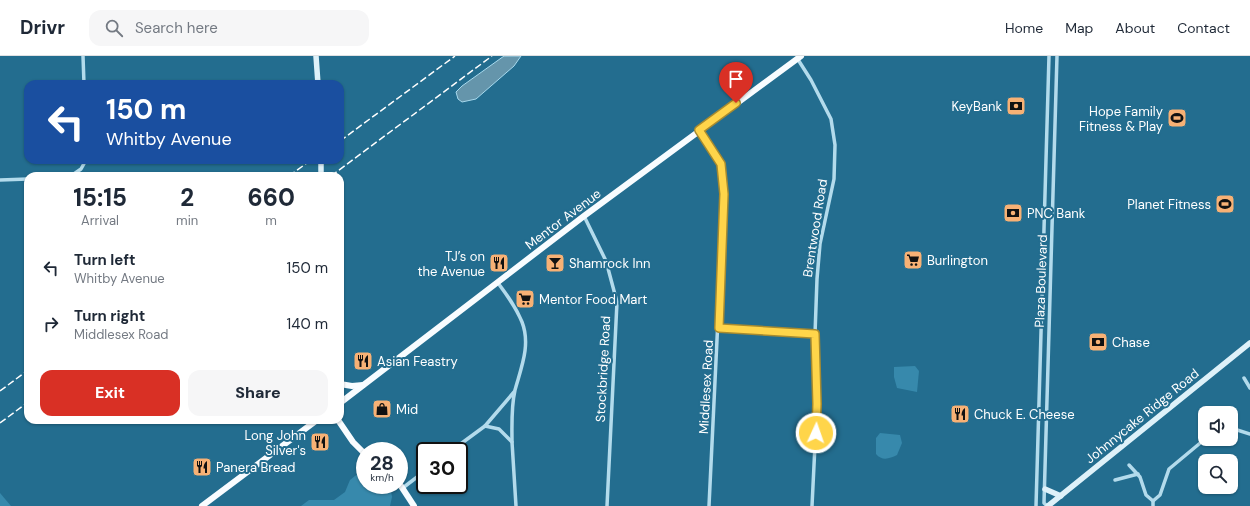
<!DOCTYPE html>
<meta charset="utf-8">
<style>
body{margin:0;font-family:"DM Sans",sans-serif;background:#f6f6f7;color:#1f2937;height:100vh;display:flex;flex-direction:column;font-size:15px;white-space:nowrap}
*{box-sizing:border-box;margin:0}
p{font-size:13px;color:#747a83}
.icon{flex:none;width:22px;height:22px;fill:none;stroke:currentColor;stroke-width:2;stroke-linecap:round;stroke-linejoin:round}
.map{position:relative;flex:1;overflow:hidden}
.details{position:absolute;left:24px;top:116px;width:320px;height:252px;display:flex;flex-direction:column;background:#fff;border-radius:12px;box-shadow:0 1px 3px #0004}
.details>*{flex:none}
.banner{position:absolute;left:24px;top:24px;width:320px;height:84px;border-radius:12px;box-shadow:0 1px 3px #0004;background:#1a4fa0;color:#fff;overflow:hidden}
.tools{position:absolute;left:1198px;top:350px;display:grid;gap:8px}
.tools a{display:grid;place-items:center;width:40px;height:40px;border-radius:8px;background:#fff;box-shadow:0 1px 3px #0004;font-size:20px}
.speed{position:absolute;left:356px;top:386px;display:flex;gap:8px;font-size:20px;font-weight:700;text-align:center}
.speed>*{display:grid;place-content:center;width:52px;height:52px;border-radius:50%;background:#fff;box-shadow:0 1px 3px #0004;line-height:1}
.speed small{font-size:10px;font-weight:400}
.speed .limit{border:2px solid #111;border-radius:6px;background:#fff;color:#111}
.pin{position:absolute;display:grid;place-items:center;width:34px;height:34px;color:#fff;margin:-41px -17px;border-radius:50% 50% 50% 0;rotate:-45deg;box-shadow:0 0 4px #0007}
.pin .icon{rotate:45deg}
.me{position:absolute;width:44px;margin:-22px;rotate:3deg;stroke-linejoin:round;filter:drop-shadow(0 0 3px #0008)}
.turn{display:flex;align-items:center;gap:14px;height:84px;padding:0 16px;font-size:18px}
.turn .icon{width:52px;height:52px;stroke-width:2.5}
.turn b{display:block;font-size:28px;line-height:34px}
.eta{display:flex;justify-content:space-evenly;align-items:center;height:68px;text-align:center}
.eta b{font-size:24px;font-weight:800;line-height:28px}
.action{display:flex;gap:8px;margin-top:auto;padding:8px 16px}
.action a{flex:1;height:46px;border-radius:12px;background:#d93025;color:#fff;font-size:16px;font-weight:800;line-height:46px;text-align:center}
.action a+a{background:#f6f6f7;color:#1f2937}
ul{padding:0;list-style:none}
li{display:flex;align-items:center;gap:12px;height:56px;padding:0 16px}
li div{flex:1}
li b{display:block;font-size:15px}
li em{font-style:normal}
header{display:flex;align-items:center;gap:24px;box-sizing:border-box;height:56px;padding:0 20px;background:#fff;border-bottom:1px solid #e0e1e3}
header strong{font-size:19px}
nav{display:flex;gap:22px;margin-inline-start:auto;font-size:14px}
.search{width:280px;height:36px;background:#f6f6f7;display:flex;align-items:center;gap:10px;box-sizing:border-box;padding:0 14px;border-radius:12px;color:#747a83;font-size:15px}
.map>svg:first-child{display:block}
.green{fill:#3789ac}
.water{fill:#6595ab;stroke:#a7d9ed}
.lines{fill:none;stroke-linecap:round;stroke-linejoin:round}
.minor{stroke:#b3dbec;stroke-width:3.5}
.secondary{stroke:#def1f9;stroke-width:5.5}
.primary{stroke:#f8fcff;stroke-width:6}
.rail{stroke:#fff;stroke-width:1.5;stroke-dasharray:7 3;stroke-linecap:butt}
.route-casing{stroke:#a68a30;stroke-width:10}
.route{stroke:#ffd54a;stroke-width:7}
.labels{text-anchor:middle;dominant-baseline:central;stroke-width:4;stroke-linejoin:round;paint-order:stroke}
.poi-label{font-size:13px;fill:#fff;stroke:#236d8f;text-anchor:start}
.street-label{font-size:13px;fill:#fff;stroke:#236d8f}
</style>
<header>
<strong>Drivr</strong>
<div class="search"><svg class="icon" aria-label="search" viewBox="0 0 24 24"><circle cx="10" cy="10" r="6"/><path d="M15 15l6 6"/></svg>Search here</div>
<nav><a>Home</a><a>Map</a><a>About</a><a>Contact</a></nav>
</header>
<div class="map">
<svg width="1250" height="450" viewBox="0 0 1250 450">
<rect width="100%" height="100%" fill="#236d8f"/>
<!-- green -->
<g class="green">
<path d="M915,310L919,315L917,336L897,332L894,321V311Z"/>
<path d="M880,377L900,379L902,387L897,399C889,403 882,405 876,398V382Z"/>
<path d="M365,412V429H390L392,441L390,450H301L309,444H334L345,436L350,424Z"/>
<path d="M0,437L11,450H0Z"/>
</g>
<!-- water -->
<path class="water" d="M504,0H521L514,10L476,43L462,46L458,43L456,36L462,30Z"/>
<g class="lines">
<!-- minor -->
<g class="minor">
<path d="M83,0L84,28"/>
<path d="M797,2L811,24L831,63L835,89L834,123L820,188L817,223L815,278L817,348L812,450"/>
<path d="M699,74L721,108L724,138L709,450"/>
<path d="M71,120L81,113L86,104"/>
<path d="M0,124L28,123"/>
<path d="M584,160L606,205L617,246L607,450"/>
<path d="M498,227C507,239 516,251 522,266C531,289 521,312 515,334C511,351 512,369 512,386"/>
<path d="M719,272L815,278"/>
<path d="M1244,322L1250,332"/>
<path d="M485,370L499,373L512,386L516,450"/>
<path d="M1231,372L1250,378"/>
<path d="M451,395L485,370L514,336"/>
<path d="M1129,409L1140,421L1146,439L1153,445"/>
<path d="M1115,424L1138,418"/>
<path d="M404,431L425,415"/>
<path d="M1036,450L1049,0"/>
<path d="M1047,450L1044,447L1057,0"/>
<path d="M1153,450V445L1160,439L1169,413L1205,383"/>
</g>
<!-- secondary -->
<g class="secondary">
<path d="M316,0L318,28"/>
<path d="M321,104V120"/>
<path d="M1045,433L1061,440"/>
<path d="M1048,450L1250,287"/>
</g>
<!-- primary -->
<g class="primary">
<path d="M340,328L352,330L363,329"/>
<path d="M340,347L584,160L801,0"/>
<path d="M338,364L353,386L365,398"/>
<path d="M399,427L414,450"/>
<path d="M202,450L317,364"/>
</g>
<!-- rail -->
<g class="rail">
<path d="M340,85L455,0"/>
<path d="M289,120L311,104"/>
<path d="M331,120L492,0"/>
<path d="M0,335L28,314"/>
<path d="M0,367L28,346"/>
</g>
</g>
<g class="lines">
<!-- route casing -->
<g class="route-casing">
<path id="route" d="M736,47L699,74L721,108L724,138L719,272L815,278L817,348L816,377"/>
</g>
<!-- route -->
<use href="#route" class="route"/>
</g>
<!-- icons -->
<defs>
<g id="bank-square" transform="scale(1)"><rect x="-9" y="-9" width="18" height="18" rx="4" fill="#f7b175" stroke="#236d8f"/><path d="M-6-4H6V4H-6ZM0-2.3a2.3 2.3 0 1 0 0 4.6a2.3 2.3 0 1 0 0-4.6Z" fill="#111"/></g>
<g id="stadium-square" transform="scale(1)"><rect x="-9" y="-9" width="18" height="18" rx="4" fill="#f7b175" stroke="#236d8f"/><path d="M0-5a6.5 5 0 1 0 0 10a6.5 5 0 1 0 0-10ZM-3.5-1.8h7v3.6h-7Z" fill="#111"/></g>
<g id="supermarket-square" transform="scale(1)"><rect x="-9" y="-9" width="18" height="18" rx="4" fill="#f7b175" stroke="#236d8f"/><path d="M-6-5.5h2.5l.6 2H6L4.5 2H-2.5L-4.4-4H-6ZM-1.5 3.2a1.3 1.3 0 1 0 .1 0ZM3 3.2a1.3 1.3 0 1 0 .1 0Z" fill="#111"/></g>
<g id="restaurant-square" transform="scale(1)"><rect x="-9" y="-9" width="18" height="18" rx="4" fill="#f7b175" stroke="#236d8f"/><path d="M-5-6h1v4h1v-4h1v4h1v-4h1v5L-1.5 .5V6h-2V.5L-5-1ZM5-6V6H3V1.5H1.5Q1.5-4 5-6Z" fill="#111"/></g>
<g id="bar-square" transform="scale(1)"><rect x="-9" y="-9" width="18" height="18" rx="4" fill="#f7b175" stroke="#236d8f"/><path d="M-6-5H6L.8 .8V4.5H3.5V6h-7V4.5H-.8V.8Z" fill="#111"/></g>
<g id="shop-square" transform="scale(1)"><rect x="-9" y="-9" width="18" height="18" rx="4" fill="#f7b175" stroke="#236d8f"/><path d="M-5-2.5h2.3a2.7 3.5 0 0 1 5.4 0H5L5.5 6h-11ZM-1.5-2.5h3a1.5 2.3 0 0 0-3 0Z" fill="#111"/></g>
</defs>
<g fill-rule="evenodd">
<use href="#bank-square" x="1016" y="50"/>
<use href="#stadium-square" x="1177" y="62"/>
<use href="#stadium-square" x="1225" y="148"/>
<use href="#bank-square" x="1013" y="157"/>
<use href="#supermarket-square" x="913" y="204"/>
<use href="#restaurant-square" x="499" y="207"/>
<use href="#bar-square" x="555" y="207"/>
<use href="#supermarket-square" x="525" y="243"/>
<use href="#bank-square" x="1098" y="286"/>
<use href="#restaurant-square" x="363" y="305"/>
<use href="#shop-square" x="382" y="353"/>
<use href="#restaurant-square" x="960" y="358"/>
<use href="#restaurant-square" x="320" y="386"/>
<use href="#restaurant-square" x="202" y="411"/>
</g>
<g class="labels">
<!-- poi labels -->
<g class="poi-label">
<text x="1002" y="50" text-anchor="end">KeyBank</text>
<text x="1163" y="55" text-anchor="end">Hope Family<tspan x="1163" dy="15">Fitness &amp; Play</tspan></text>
<text x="1211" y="148" text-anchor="end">Planet Fitness</text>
<text x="1027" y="157">PNC Bank</text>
<text x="485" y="200" text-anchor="end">TJ’s on<tspan x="485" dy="15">the Avenue</tspan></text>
<text x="927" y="204">Burlington</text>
<text x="569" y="207">Shamrock Inn</text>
<text x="539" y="243">Mentor Food Mart</text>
<text x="1112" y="286">Chase</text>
<text x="377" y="305">Asian Feastry</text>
<text x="396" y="353">Mid</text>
<text x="974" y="358">Chuck E. Cheese</text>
<text x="306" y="379" text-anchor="end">Long John<tspan x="306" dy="15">Silver's</tspan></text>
<text x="216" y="411">Panera Bread</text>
</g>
<!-- street labels -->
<g class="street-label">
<text transform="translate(563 163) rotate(-37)">Mentor Avenue</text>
<text transform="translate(815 172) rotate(-81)">Brentwood Road</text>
<text transform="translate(1041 225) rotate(-88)">Plaza Boulevard</text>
<text transform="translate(603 313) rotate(-87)">Stockbridge Road</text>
<text transform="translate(706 331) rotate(-87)">Middlesex Road</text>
<text transform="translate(1142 360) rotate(-39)">Johnnycake Ridge Road</text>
</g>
</g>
</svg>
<div class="tools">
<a><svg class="icon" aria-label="sound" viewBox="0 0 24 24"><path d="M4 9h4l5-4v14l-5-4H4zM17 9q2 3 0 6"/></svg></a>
<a><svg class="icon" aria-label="search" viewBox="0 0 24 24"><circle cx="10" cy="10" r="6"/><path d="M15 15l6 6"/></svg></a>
</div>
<div class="speed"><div>28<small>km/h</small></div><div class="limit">30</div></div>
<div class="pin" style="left:736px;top:47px;background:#d93025"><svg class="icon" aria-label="arrive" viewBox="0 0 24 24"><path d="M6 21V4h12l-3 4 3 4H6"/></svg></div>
<svg class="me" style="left:816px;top:377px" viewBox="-20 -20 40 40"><circle r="17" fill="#ffd54a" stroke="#fff" stroke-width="3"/><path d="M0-11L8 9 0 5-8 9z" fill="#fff"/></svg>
<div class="banner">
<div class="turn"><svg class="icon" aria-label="left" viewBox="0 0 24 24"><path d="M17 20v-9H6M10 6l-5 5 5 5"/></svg><div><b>150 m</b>Whitby Avenue</div></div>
</div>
<section class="details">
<div class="eta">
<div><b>15:15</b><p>Arrival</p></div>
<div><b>2</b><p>min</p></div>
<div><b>660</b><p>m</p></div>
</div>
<ul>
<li><svg class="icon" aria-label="left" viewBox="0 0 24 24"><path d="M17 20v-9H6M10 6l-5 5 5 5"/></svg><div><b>Turn left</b><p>Whitby Avenue</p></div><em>150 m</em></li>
<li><svg class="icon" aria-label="right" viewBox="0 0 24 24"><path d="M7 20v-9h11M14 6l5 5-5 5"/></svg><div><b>Turn right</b><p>Middlesex Road</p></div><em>140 m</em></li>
</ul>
<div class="action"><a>Exit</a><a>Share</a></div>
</section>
</div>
